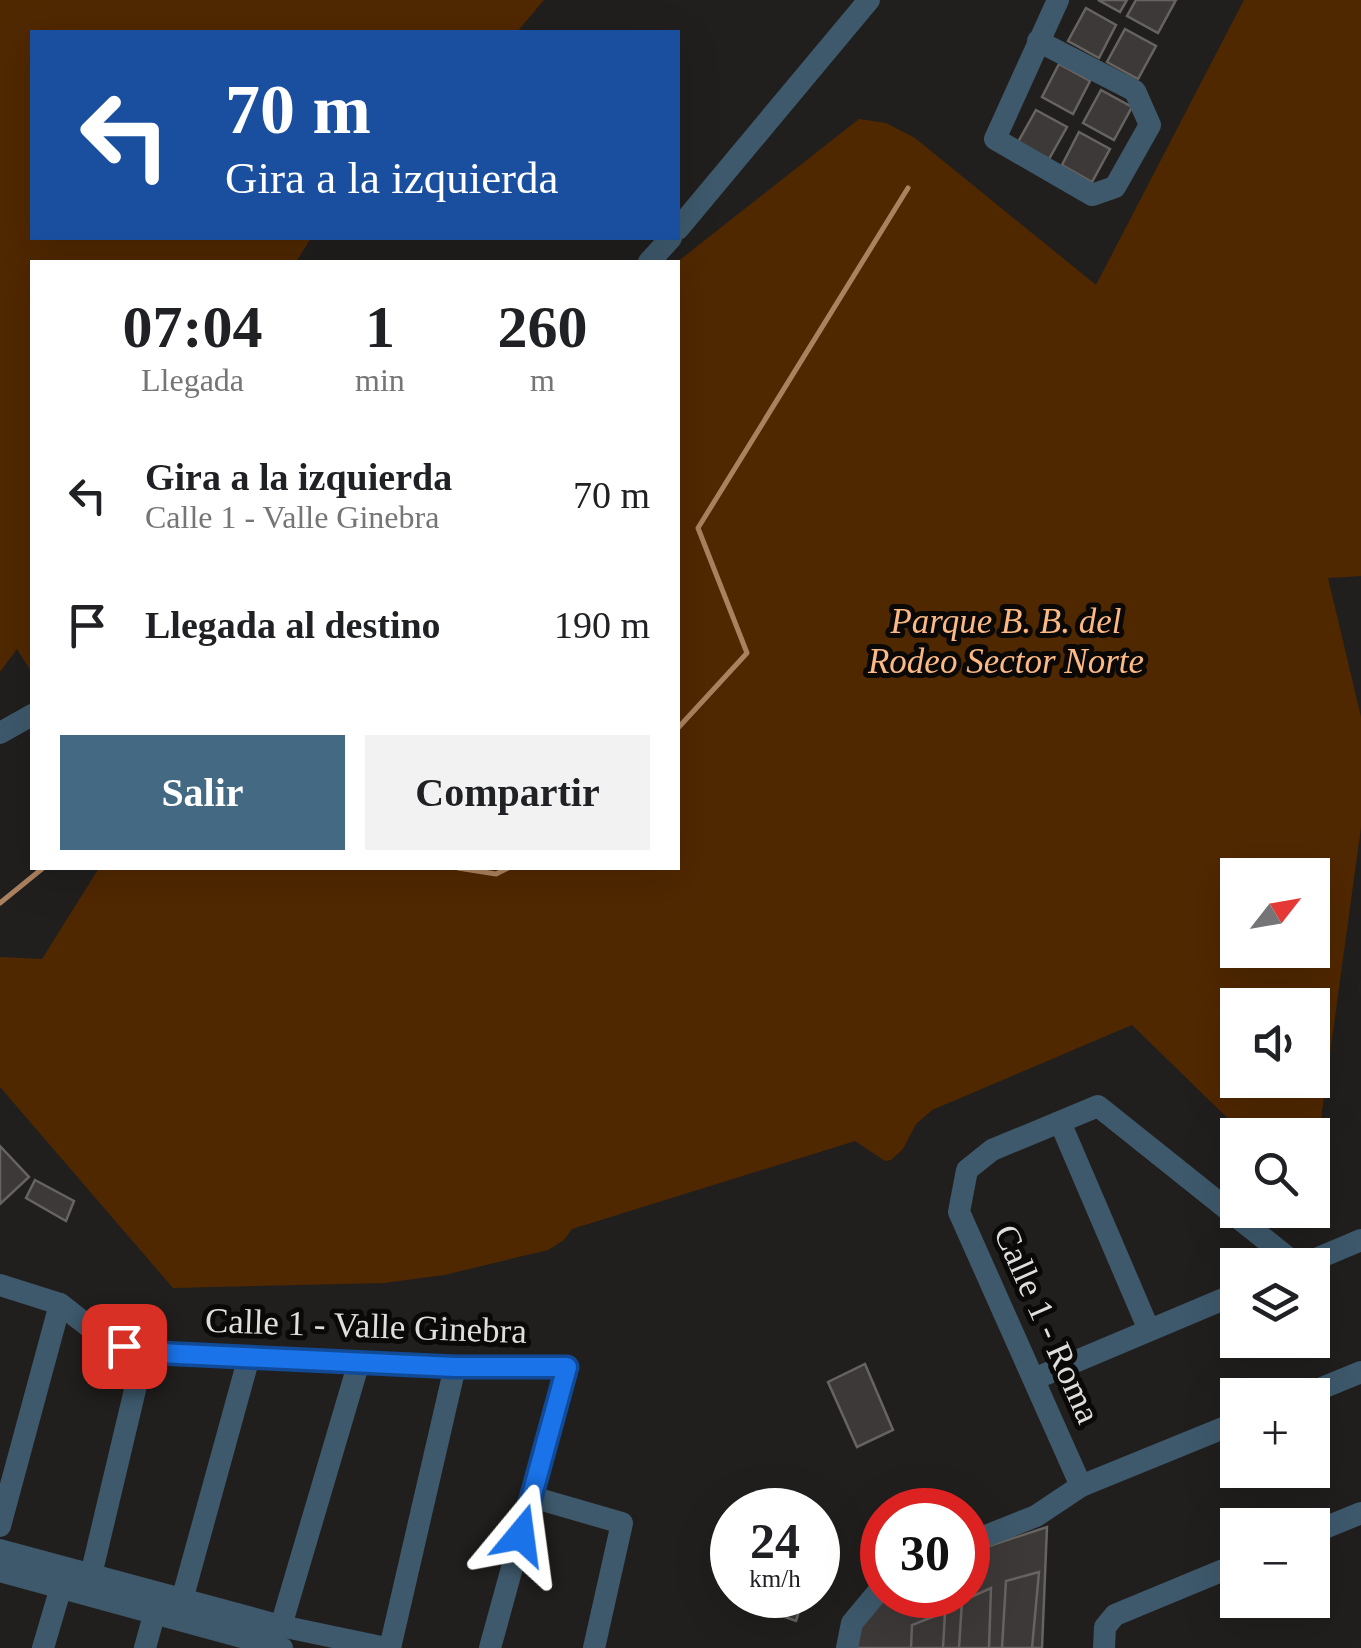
<!DOCTYPE html>
<html lang="es">
<meta charset="utf-8">
<style>
body{margin:0;font-family:"Times New Roman",serif;background:#f2f2f2;color:#202124;height:100vh;display:flex;flex-direction:column;font-size:38px;white-space:nowrap}
*{box-sizing:border-box;margin:0}
p{font-size:32px;color:#757577}
.icon{flex:none;width:55px;height:55px;fill:none;stroke:currentColor;stroke-width:2;stroke-linecap:round;stroke-linejoin:round}
.map{position:relative;flex:1;overflow:hidden}
.panel{position:absolute;left:30px;top:260px;width:650px;height:610px;display:flex;flex-direction:column;background:#fff;border-radius:0px;box-shadow:0 10px 40px #0002}
.panel>*{flex:none}
.hud{position:absolute;left:30px;top:30px;width:650px;height:210px;border-radius:0px;box-shadow:0 10px 40px #0002;background:#1a4fa0;color:#fff;overflow:hidden}
.needle{width:65px;rotate:59deg}
.buttons{position:absolute;left:1220px;top:858px;display:grid;gap:20px}
.buttons a{display:grid;place-items:center;width:110px;height:110px;border-radius:0px;background:#fff;box-shadow:0 10px 40px #0002;font-size:50px}
.speed{position:absolute;left:710px;top:1488px;display:flex;gap:20px;font-size:50px;font-weight:700;text-align:center}
.speed>*{display:grid;place-content:center;width:130px;height:130px;border-radius:50%;background:#fff;box-shadow:0 10px 40px #0002;line-height:1}
.speed small{font-size:25px;font-weight:400}
.speed .limit{border:15px solid #d22;background:#fff;color:#111}
.pin{position:absolute;display:grid;place-items:center;width:85px;height:85px;color:#fff;margin:-42px;border-radius:20px;box-shadow:0 5px 15px #0006}
.me{position:absolute;width:110px;margin:-55px;rotate:16deg;stroke-linejoin:round;filter:drop-shadow(0 0 8px #0008)}
.turn{display:flex;align-items:center;gap:35px;height:210px;padding:0 30px;font-size:45px}
.turn .icon{width:130px;height:130px;stroke-width:2.5}
.turn b{display:block;font-size:70px;line-height:85px}
.eta{display:flex;justify-content:space-evenly;align-items:center;height:170px;text-align:center}
.eta b{font-size:60px;font-weight:700;line-height:70px}
.button{display:flex;gap:20px;margin-top:auto;padding:20px 30px}
.button a{flex:1;height:115px;border-radius:0px;background:#446982;color:#fff;font-size:40px;font-weight:700;line-height:115px;text-align:center}
.button a+a{background:#f2f2f2;color:#202124}
ul{padding:0;list-style:none}
li{display:flex;align-items:center;gap:30px;height:130px;padding:0 30px}
li div{flex:1}
li b{display:block;font-size:38px}
li em{font-style:normal}
.map>svg:first-child{display:block}
.green{fill:#502800;fill-rule:evenodd}
.lines{fill:none;stroke-linecap:round;stroke-linejoin:round}
.stream{stroke:#ab825f;stroke-width:5}
.building{fill:#3c3938;stroke:#666361;stroke-width:2.5}
.minor{stroke:#3e596c;stroke-width:22}
.route-casing{stroke:#114b97;stroke-width:25}
.route{stroke:#1a73e8;stroke-width:18}
.labels{text-anchor:middle;dominant-baseline:central;stroke-width:10;stroke-linejoin:round;paint-order:stroke}
.park-label{font-size:35px;font-style:italic;fill:#fcb984;stroke:#0a0908}
.street-label{font-size:35px;fill:#dfdedd;stroke:#0a0908}
</style>
<div class="map">
<svg width="1361" height="1648" viewBox="0 0 1361 1648">
<rect width="100%" height="100%" fill="#211f1d"/>
<!-- green -->
<g class="green">
<path d="M0,0H544L517,32H32V238H311L296,262H32V673L17,649L0,672Z"/>
<path d="M1244,0H1361V576L1328,578L1361,717V827L1318,1141L1313,1143L1312,1135H1245L1132,1025L932,1110L916,1124L903,1149L891,1160L885,1161L855,1141L572,1229L564,1240L548,1250L444,1275L384,1283L173,1288L0,1087V957L42,959L99,868H678L677,262L859,119L886,123L915,138L1096,285ZM1238,875H1312V950H1238ZM1238,1005H1312V1080H1238Z"/>
</g>
<g class="lines">
<!-- stream -->
<g class="stream">
<path d="M678,728L747,653L698,528L908,188"/>
<path d="M458,868L496,874L508,868"/>
<path d="M0,903L43,868"/>
</g>
</g>
<!-- building -->
<g class="building">
<path d="M1098,0H1127L1120,12Z"/>
<path d="M1136,0H1176L1158,33L1127,16Z"/>
<path d="M1086,8L1116,25L1099,58L1068,41Z"/>
<path d="M1125,29L1156,46L1138,79L1107,62Z"/>
<path d="M1059,64L1090,81L1073,114L1042,97Z"/>
<path d="M1101,90L1132,107L1114,140L1083,123Z"/>
<path d="M1036,110L1067,127L1049,159L1018,142Z"/>
<path d="M1079,132L1110,149L1092,182L1062,165Z"/>
<path d="M0,1146L29,1177L0,1204Z"/>
<path d="M35,1180L74,1201L66,1221L26,1198Z"/>
<path d="M865,1364L893,1430L857,1447L828,1382Z"/>
<path d="M1047,1527L1042,1648H855L857,1624L882,1595H968V1553Z"/>
<path d="M1039,1572L1032,1648H1002L1006,1581Z"/>
<path d="M991,1588L989,1648H959L962,1601Z"/>
<path d="M748,1595H804L796,1621L745,1603Z"/>
<path d="M945,1612L943,1648H911L912,1625Z"/>
</g>
<g class="lines">
<!-- minor -->
<g class="minor">
<path d="M1038,41L1135,91L1150,125L1115,187L1092,195L995,139L1058,0"/>
<path d="M678,229L869,0"/>
<path d="M649,262L671,238"/>
<path d="M0,733L32,715"/>
<path d="M1060,1122L1149,1330"/>
<path d="M1302,1265L1361,1240"/>
<path d="M0,1285L60,1304L105,1339L144,1352L455,1367H567L490,1648"/>
<path d="M1034,1379L1238,1293"/>
<path d="M1305,1395L1361,1372"/>
<path d="M1081,1486L959,1212L967,1170L992,1150L1098,1106L1297,1265"/>
<path d="M532,1497L622,1523L594,1648"/>
<path d="M0,1526L60,1304"/>
<path d="M1312,1533L1361,1513"/>
<path d="M968,1543L1036,1516L1081,1486L1238,1422"/>
<path d="M0,1550L281,1626L386,1648"/>
<path d="M0,1571L282,1648"/>
<path d="M91,1575L144,1352"/>
<path d="M182,1600L249,1357"/>
<path d="M281,1626L359,1362"/>
<path d="M43,1648L61,1587"/>
<path d="M145,1648L154,1615"/>
<path d="M390,1648L455,1367"/>
<path d="M847,1648L852,1623L882,1587"/>
<path d="M1104,1648L1105,1627L1115,1615L1238,1564"/>
</g>
</g>
<g class="lines">
<!-- route casing -->
<g class="route-casing">
<path id="route" d="M124,1346L144,1352L179,1354L455,1367H567L521,1535"/>
</g>
<!-- route -->
<use href="#route" class="route"/>
</g>
<g class="labels">
<!-- park labels -->
<g class="park-label">
<text x="1006" y="621">Parque B. B. del<tspan x="1006" dy="40">Rodeo Sector Norte</tspan></text>
</g>
<!-- street labels -->
<g class="street-label">
<text transform="translate(1047 1324) rotate(66)">Calle 1 - Roma</text>
<text transform="translate(366 1326) rotate(2)">Calle 1 - Valle Ginebra</text>
</g>
</g>
</svg>
<div class="buttons">
<a><svg class="needle" viewBox="-14 -14 28 28"><path d="M0-13l5 13h-10z" fill="#e53935"/><path d="M0 13l5-13h-10z" fill="#757577"/></svg></a>
<a><svg class="icon" aria-label="sound" viewBox="0 0 24 24"><path d="M4 9h4l5-4v14l-5-4H4zM17 9q2 3 0 6"/></svg></a>
<a><svg class="icon" aria-label="search" viewBox="0 0 24 24"><circle cx="10" cy="10" r="6"/><path d="M15 15l6 6"/></svg></a>
<a><svg class="icon" aria-label="layers" viewBox="0 0 24 24"><path d="M12 4l9 5-9 5-9-5zM3 14l9 5 9-5"/></svg></a>
<a>+</a>
<a>−</a>
</div>
<div class="speed"><div>24<small>km/h</small></div><div class="limit">30</div></div>
<div class="pin" style="left:124px;top:1346px;background:#d93025"><svg class="icon" aria-label="arrive" viewBox="0 0 24 24"><path d="M6 21V4h12l-3 4 3 4H6"/></svg></div>
<svg class="me" style="left:521px;top:1535px" viewBox="-20 -20 40 40"><path d="M0-17L14 15 0 8-14 15z" fill="#1a73e8" stroke="#fff" stroke-width="4"/></svg>
<div class="hud">
<div class="turn"><svg class="icon" aria-label="left" viewBox="0 0 24 24"><path d="M17 20v-9H6M10 6l-5 5 5 5"/></svg><div><b>70 m</b>Gira a la izquierda</div></div>
</div>
<section class="panel">
<div class="eta">
<div><b>07:04</b><p>Llegada</p></div>
<div><b>1</b><p>min</p></div>
<div><b>260</b><p>m</p></div>
</div>
<ul>
<li><svg class="icon" aria-label="left" viewBox="0 0 24 24"><path d="M17 20v-9H6M10 6l-5 5 5 5"/></svg><div><b>Gira a la izquierda</b><p>Calle 1 - Valle Ginebra</p></div><em>70 m</em></li>
<li><svg class="icon" aria-label="arrive" viewBox="0 0 24 24"><path d="M6 21V4h12l-3 4 3 4H6"/></svg><div><b>Llegada al destino</b></div><em>190 m</em></li>
</ul>
<div class="button"><a>Salir</a><a>Compartir</a></div>
</section>
</div>
